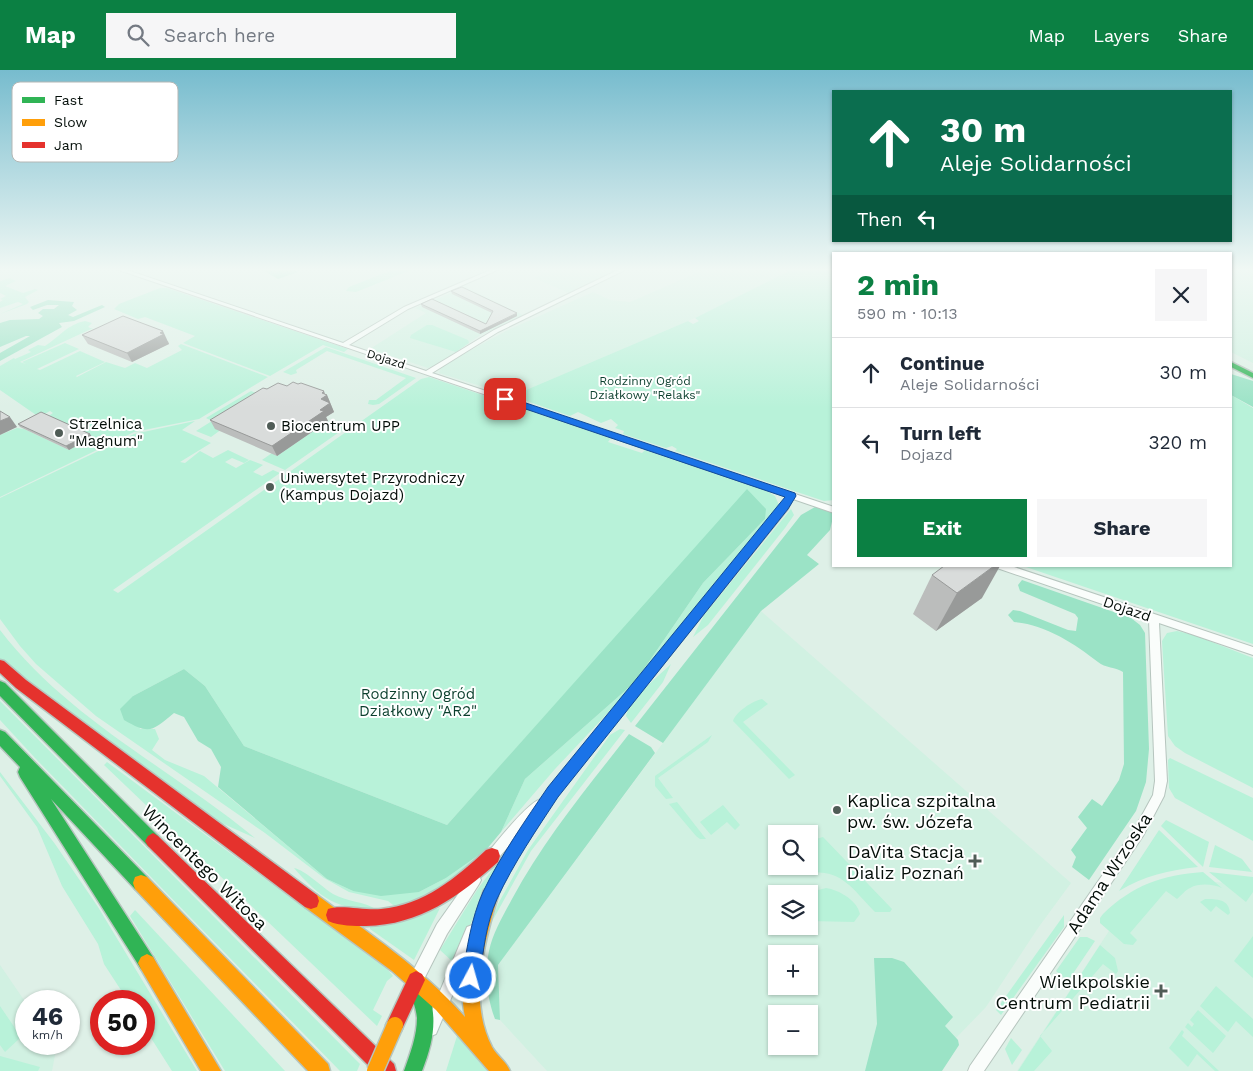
<!DOCTYPE html>
<meta charset="utf-8">
<style>
body{margin:0;font-family:"Work Sans",sans-serif;background:#f6f6f7;color:#1f2937;height:100vh;display:flex;flex-direction:column;font-size:19px;white-space:nowrap}
*{box-sizing:border-box;margin:0}
p{font-size:16px;color:#747a83}
.icon{flex:none;width:28px;height:28px;fill:none;stroke:currentColor;stroke-width:2;stroke-linecap:round;stroke-linejoin:round}
.map{position:relative;flex:1;overflow:hidden}
.panel{position:absolute;left:832px;top:182px;width:400px;height:315px;display:flex;flex-direction:column;background:#fff;border-radius:0px;box-shadow:0 1px 4px #0004}
.panel>*{flex:none}
.banner{position:absolute;left:832px;top:20px;width:400px;height:152px;border-radius:0px;box-shadow:0 1px 4px #0004;background:#0b6e4f;color:#fff;overflow:hidden}
.tools{position:absolute;left:768px;top:755px;display:grid;gap:10px}
.tools a{display:grid;place-items:center;width:50px;height:50px;border-radius:0px;background:#fff;box-shadow:0 1px 4px #0004;font-size:25px}
.speed{position:absolute;left:15px;top:920px;display:flex;gap:10px;font-size:25px;font-weight:700;text-align:center}
.speed>*{display:grid;place-content:center;width:65px;height:65px;border-radius:50%;background:#fff;box-shadow:0 1px 4px #0004;line-height:1}
.speed small{font-size:12px;font-weight:400}
.speed .limit{border:8px solid #d22;background:#fff;color:#111}
.pin{position:absolute;display:grid;place-items:center;width:42px;height:42px;color:#fff;margin:-21px;border-radius:10px;box-shadow:0 2px 8px #0006}
.me{position:absolute;width:55px;margin:-28px;rotate:6deg;stroke-linejoin:round;filter:drop-shadow(0 0 4px #0008)}
.turn{display:flex;align-items:center;gap:18px;height:105px;padding:0 25px;font-size:22px}
.turn .icon{width:65px;height:65px;stroke-width:2.5}
.turn b{display:block;font-size:35px;line-height:42px}
.then{display:flex;align-items:center;height:48px;padding:0 25px;background:#0003;gap:10px;font-size:19px}
.round{display:grid;place-items:center;flex:none;width:52px;height:52px;border-radius:0px;background:#f6f6f7}
.overview{display:flex;align-items:center;justify-content:space-between;height:85px;padding:0 25px}
h1{font-size:30px;font-weight:700;line-height:38px;color:#0b8043}
.cta{display:flex;gap:10px;margin-top:auto;padding:10px 25px}
.cta a{flex:1;height:58px;border-radius:0px;background:#0b8043;color:#fff;font-size:20px;font-weight:700;line-height:58px;text-align:center}
.cta a+a{background:#f6f6f7;color:#1f2937}
ul{padding:0;list-style:none}
li{display:flex;align-items:center;gap:15px;height:70px;padding:0 25px;border-top:1px solid #e0e1e3}
li div{flex:1}
li b{display:block;font-size:19px}
li em{font-style:normal}
header{display:flex;align-items:center;gap:30px;box-sizing:border-box;height:70px;padding:0 25px;background:#0b8043;color:#fff}
header strong{font-size:24px}
nav{display:flex;gap:28px;margin-inline-start:auto;font-size:18px}
.search{width:350px;height:45px;background:#f6f6f7;display:flex;align-items:center;gap:12px;box-sizing:border-box;padding:0 18px;border-radius:0px;color:#747a83;font-size:19px}
.map>svg:first-child{display:block}
.built{fill:#d1f1e2;fill-rule:evenodd}
.green{fill:#b8f2d9}
.forest{fill:#9be3c6}
.lines{fill:none;stroke-linecap:round;stroke-linejoin:round}
.street-casing{stroke:#b6c5be;stroke-width:2}
.fast-casing{stroke:#b6c5be;stroke-width:3}
.slow-casing{stroke:#b6c5be;stroke-width:3}
.jam-casing{stroke:#b6c5be;stroke-width:3}
.street{fill:#fafdfb;fill-rule:evenodd}
.fast{fill:#30b455;fill-rule:evenodd}
.slow{fill:#ff9f0a;fill-rule:evenodd}
.jam{fill:#e5322d;fill-rule:evenodd}
.slow-bridge-casing{stroke:#b6c5be;stroke-width:19;stroke-linecap:butt}
.slow-bridge{stroke:#ff9f0a;stroke-width:16}
.wall{fill:#bbbdbc}
.shaded-wall{fill:#989a99}
.building{fill:#d9dcdb;stroke:#989a99}
.route{fill:#1a73e8;stroke:#114b97}
.poi-dot{fill:#505d57;stroke:#fff;stroke-width:2}
.labels{text-anchor:middle;dominant-baseline:central;stroke-width:4;stroke-linejoin:round;paint-order:stroke}
.far-street-label{font-size:12px;fill:#040e09;stroke:#fff}
.far-park-label{font-size:12px;fill:#0b3f2d;stroke:#fff}
.poi-label{font-size:15px;fill:#040e09;stroke:#fff;text-anchor:start}
.street-label{font-size:15px;fill:#040e09;stroke:#fff}
.park-label{font-size:15px;fill:#0b3f2d;stroke:#fff}
.near-poi-label{font-size:18px;fill:#040e09;stroke:#fff;text-anchor:end}
.near-street-label{font-size:18px;fill:#040e09;stroke:#fff}
.key{fill:#fff;stroke:#b4b7b5;stroke-width:1}
.key-label{font-size:14px;fill:#040e09}
</style>
<header>
<strong>Map</strong>
<div class="search"><svg class="icon" aria-label="search" viewBox="0 0 24 24"><circle cx="10" cy="10" r="6"/><path d="M15 15l6 6"/></svg>Search here</div>
<nav><a>Map</a><a>Layers</a><a>Share</a></nav>
</header>
<div class="map">
<svg width="1253" height="1001" viewBox="0 0 1253 1001">
<rect width="100%" height="100%" fill="#def0e7"/>
<!-- built -->
<g class="built">
<path d="M553,198H618L620,199L569,223L534,208Z"/>
<path d="M708,198H783L790,201L695,248L512,326L439,303L441,298L451,291L506,261L593,222L610,230L630,232Z"/>
<path d="M1231,198H1253V293L1231,282Z"/>
<path d="M465,217L523,245L479,266L437,295L428,298L370,279L426,243L415,238Z"/>
<path d="M761,541L1071,813L1038,858L986,937L956,968L933,1001H547L500,950L498,895ZM776,764H809V796H776ZM776,824H809V856H776ZM776,884H809V916H776ZM776,944H809V976H776Z"/>
<path d="M1215,812L1253,815V1001H1017L1109,861L1154,822L1194,813Z"/>
<path d="M0,895L26,933V974H46L55,985L52,1001H0Z"/>
</g>
<!-- green -->
<g class="green">
<path d="M397,198H416L356,222L346,221L349,217Z"/>
<path d="M795,198H834V430L824,431L675,381L677,379L672,376L666,378L623,364L624,361L615,358L618,355L611,349L601,353L578,342L570,346L512,326L688,251L693,254L699,251L695,248Z"/>
<path d="M10,208L16,211L5,216L23,223L35,219L38,220L25,227L29,232L27,234L0,244L23,234L18,232L0,238V232L3,230L0,229L6,226L0,223V211Z"/>
<path d="M160,218H167L348,279L344,282L323,275L270,306L183,273L195,266L145,247L138,249L114,239L119,234Z"/>
<path d="M85,251L92,253L88,257L98,261L91,259L20,292L26,294L22,292L65,273L79,279L37,299L40,300L80,281L105,292L76,306L77,307L106,292L125,298L135,293L147,298L182,280L178,276L181,274L268,307L199,349L134,362L0,427V365L17,358L24,359L69,380L47,347L53,343L50,341L39,347L0,320V296L14,288L15,289L31,282L28,280L38,275L45,276C59,267 68,254 85,251Z"/>
<path d="M427,255H432L468,270L469,273L456,282L410,268L411,265Z"/>
<path d="M326,277L416,308L379,334L373,335L368,334L369,330H376L406,308L327,281L296,300L297,303L291,305L283,302Z"/>
<path d="M429,307L611,368L608,372L642,383L645,380L767,421L775,426L779,435L777,439L620,630L555,699L501,762L525,709L635,612L703,513L765,449L748,420L447,755L244,676L205,616L184,599L133,626L140,659H155L159,669L152,680L165,690L204,706L327,809L353,821L419,822L446,808L486,780L446,818L398,839L388,831L349,822L324,808L265,763L96,646L36,594L20,576L0,549V428L134,364L195,351L182,360L211,373L180,392L185,393L200,381L213,388L228,380L249,390L244,393L232,388L225,392L236,398L250,390L263,395L253,402L262,406L273,400L280,403L113,520L118,523L421,309Z"/>
<path d="M251,321L266,327L211,367L196,361L212,351L206,348Z"/>
<path d="M1231,325L1253,338V574L1023,496H1231Z"/>
<path d="M328,351L345,358L285,400L262,390L272,383L277,386Z"/>
<path d="M791,439L794,445L785,458L708,555L693,567L704,545Z"/>
<path d="M0,560C68,649 170,698 255,768L217,751L59,637L0,589Z"/>
<path d="M1177,561L1194,565L1253,588V718L1185,683L1175,676L1168,666L1162,571L1167,563Z"/>
<path d="M671,594L663,612L631,653L626,646C630,628 658,607 671,594Z"/>
<path d="M762,629L768,634L743,652L795,705L789,709L733,651C736,642 752,631 762,629Z"/>
<path d="M0,631L360,994L357,1001H340L35,688L0,650Z"/>
<path d="M620,659L625,660L531,781L489,857L498,834L528,780L610,665Z"/>
<path d="M712,665L708,672L658,708L673,728L666,729L655,716V706Z"/>
<path d="M1170,688L1253,728V771L1175,728L1169,718L1168,690Z"/>
<path d="M107,692L388,900L393,906L387,911L373,940L382,946L377,956L104,695Z"/>
<path d="M0,702L55,774L98,837L197,1001H172L144,957V931H128L104,894L98,874L62,816L37,757L0,706Z"/>
<path d="M677,732L706,769H700L696,766L669,734Z"/>
<path d="M723,735L740,755L735,760L727,752L711,765L700,752Z"/>
<path d="M1166,750L1209,772L1203,797L1161,756Z"/>
<path d="M1159,760L1198,797C1169,800 1144,806 1119,821Z"/>
<path d="M823,767L892,839L890,842H875C847,813 840,797 797,804L795,802L790,803L787,796H809V771Z"/>
<path d="M515,769L480,832L454,893L440,880L477,820Z"/>
<path d="M1215,775L1242,789L1252,802L1209,797Z"/>
<path d="M294,798C305,800 322,817 333,824C347,832 364,831 377,840C337,840 320,828 294,798Z"/>
<path d="M1203,802L1222,818C1213,814 1199,813 1190,818C1185,820 1181,826 1177,829L1166,821L1130,863L1137,870L1133,875L1124,874L1100,853V848L1103,844C1133,815 1162,805 1203,802Z"/>
<path d="M1209,802L1253,807V822L1246,832Z"/>
<path d="M826,818C839,820 857,830 860,844L854,852L809,851V824H803Z"/>
<path d="M1205,829C1217,829 1229,829 1230,843L1228,845L1216,836L1211,842L1200,832Z"/>
<path d="M440,838L414,890L370,859V857Z"/>
<path d="M135,840L136,841L285,1001H225L130,846Z"/>
<path d="M1064,845V857L1001,945L996,940Z"/>
<path d="M1253,866V908L1234,891Z"/>
<path d="M1080,867H1087L1095,871L1068,911L1056,901Z"/>
<path d="M1100,875L1115,888L1118,901L1116,904L1103,894L1040,966L1052,981L1034,1001H1018Z"/>
<path d="M1216,916L1253,949V967L1236,951L1228,962L1200,936Z"/>
<path d="M0,936L21,967L5,982L0,975Z"/>
<path d="M1198,940L1226,966L1213,983L1185,957L1188,953L1192,957L1194,954L1190,950Z"/>
<path d="M1182,960L1184,962L1182,966L1219,1001H1215L1197,984L1188,997L1169,978Z"/>
<path d="M457,966L487,1001H446Z"/>
<path d="M1011,968L1022,980L1012,995L1005,979Z"/>
<path d="M0,986L40,997L38,1001H0Z"/>
</g>
<!-- forest -->
<g class="forest">
<path d="M259,198H291L298,202L278,209Z"/>
<path d="M48,230L74,232L72,236L77,240L68,245L73,247L102,235L105,237L74,251L59,253L62,257L0,291V283L30,266H26L0,277V253L10,250L39,249L43,246L38,243L43,239H54L59,235H47L33,240L30,237Z"/>
<path d="M1231,304L1253,311V337L1231,325Z"/>
<path d="M747,419L766,439L765,449L703,513L635,612L525,709L501,762L486,780L446,808L419,822L381,826L353,821L327,809L218,717L221,697L211,679L198,671L184,647L174,643C152,661 150,665 124,650L120,639L133,626L184,599L205,616L244,676L447,755Z"/>
<path d="M815,437L834,443L830,460L807,485L819,494L761,541L663,673L635,656L801,445Z"/>
<path d="M1022,510L1131,548L1140,555L1145,563L1149,679L1146,712L1136,741L1089,810L1072,797L1076,787L1071,780L1087,758L1078,747L1092,729L1102,736L1119,710L1124,694L1123,602C1116,597 1105,598 1098,592C1075,574 1045,554 1014,552L1008,545L1013,540L1020,541L1068,560L1076,561L1078,548L1075,544L1020,521L1018,515Z"/>
<path d="M629,664L651,677L655,683L498,895L500,950L495,949C487,927 484,904 489,881C493,862 503,846 512,829C544,769 588,717 629,664Z"/>
<path d="M874,888H892L904,892L953,947L945,956L958,970L959,975L942,1001H865L877,954Z"/>
</g>
<g class="lines">
<!-- street casing -->
<g class="street-casing">
<g id="street">
<path d="M113,198H121L343,273L404,237L495,198H502L408,239L349,275L426,301L494,260L622,198H629L498,262L432,303L834,437V443L793,429L788,439L557,726L514,793L492,832L488,834L484,832L482,828L484,824L520,763L494,793L490,795L486,793L484,789L486,785C495,774 530,729 542,729L549,718L782,436L787,427Z"/>
<path d="M996,496H1011L1253,577V585L1159,553L1167,711L1164,726L1143,766L984,1001H968L970,996L1135,758L1153,725L1155,711L1149,550L997,498Z"/>
<path d="M475,804L479,806L481,810L479,814L447,864L421,915L416,917L411,915L409,910L411,905L437,854L471,806Z"/>
<path d="M472,855L477,857L479,862L436,964L431,966L426,964L424,959L467,857Z"/>
</g>
</g>
<!-- fast casing -->
<g class="fast-casing">
<g id="fast">
<path d="M1231,292L1253,303V308L1231,297Z"/>
<path d="M0,611L5,613L158,766L161,771L158,776L153,779L148,776L0,626Z"/>
<path d="M0,660L5,662L147,807L149,813L147,819L141,821L135,819L51,729L153,887L156,893L153,899L147,902L141,899L20,707L18,702L20,697L0,676Z"/>
<path d="M417,903L423,906C438,942 436,965 422,1001H404C410,984 417,966 417,948C416,934 406,918 411,906Z"/>
</g>
</g>
<!-- slow casing -->
<g class="slow-casing">
<g id="slow">
<path d="M141,805L147,807L328,994L330,1001H308L135,819L133,813L135,807Z"/>
<path d="M490,818L496,820L498,826C484,872 468,931 492,977C497,986 506,991 510,1001H489L436,940L392,901L305,837L303,831L305,825L311,823L317,825C368,863 422,898 465,947C457,906 469,864 482,826L484,820Z"/>
<path d="M147,884L153,887L221,1001H201L141,899L138,893L141,887Z"/>
</g>
</g>
<!-- jam casing -->
<g class="jam-casing">
<g id="jam">
<path d="M0,590L4,591L26,610L317,825L319,831L317,837L311,839L305,837L16,618L0,603Z"/>
<path d="M153,763L158,766L394,994L396,1001H374L148,776L145,771L148,766Z"/>
<path d="M492,778L498,780L500,786L498,792C459,826 420,855 366,856C354,856 340,856 328,851L326,845L328,839C340,834 366,841 381,839C424,835 456,808 486,780Z"/>
<path d="M416,901L422,904L425,910L401,961L395,964L389,961L386,955L410,904Z"/>
</g>
</g>
<!-- street -->
<use href="#street" class="street"/>
<!-- fast -->
<use href="#fast" class="fast"/>
<!-- slow -->
<use href="#slow" class="slow"/>
<!-- jam -->
<use href="#jam" class="jam"/>
<!-- slow-bridge casing -->
<g class="slow-bridge-casing">
<path id="slow-bridge" d="M375,1001L395,955"/>
</g>
<!-- slow-bridge -->
<use href="#slow-bridge" class="slow-bridge"/>
</g>
<!-- wall -->
<g class="wall">
<path d="M451,221L517,246L480,264L422,237L421,234L486,254L492,243L452,224Z"/>
<path d="M82,265L168,271L169,274L132,292L88,274Z"/>
<path d="M287,316L324,321L325,324L327,325L334,342L326,347L328,351L277,386L215,359L210,350L267,319Z"/>
<path d="M18,354L92,367L69,380L20,357Z"/>
<path d="M932,505L982,528L936,561L913,544Z"/>
</g>
<!-- shaded-wall -->
<g class="shaded-wall">
<path d="M517,243V246L480,264V261Z"/>
<path d="M163,261L169,274L132,292L127,283Z"/>
<path d="M324,321L325,326L327,325L334,342L326,347L328,351L277,386L272,376L320,340L322,323Z"/>
<path d="M10,347L17,357L0,365V351Z"/>
<path d="M90,364L92,367L69,380L66,376Z"/>
<path d="M994,496H1000L982,528L936,561L957,523Z"/>
</g>
<!-- building -->
<g class="building">
<path d="M462,217L517,243L480,261L421,234L432,229L486,254L493,241L451,221Z"/>
<path d="M123,246L163,261L160,263L164,264L127,283L82,265Z"/>
<path d="M293,312L298,314L301,313L324,321L322,323L327,325L321,329L330,333L320,340L324,341L272,376L210,350L263,318L267,319L278,313L287,316Z"/>
<path d="M0,341L10,347L0,351Z"/>
<path d="M41,342L90,364L66,376L18,354Z"/>
<path d="M944,496H994L957,523L932,505Z"/>
</g>
<!-- sky -->
<linearGradient id="sky" x2="0" y2="1"><stop stop-color="#77bcce"/><stop offset="0.59" stop-color="#f0f8f4"/><stop offset="1" stop-color="#f0f8f4" stop-opacity="0"/></linearGradient>
<rect width="1253" height="338" fill="url(#sky)"/>
<!-- route -->
<path class="route" d="M502,327H508L795,423L796,426L788,439L558,727C537,759 513,794 497,829C486,854 483,881 480,908L477,914L471,916L465,914L462,908C467,878 471,849 483,822C499,788 527,748 548,717L785,427L502,331Z"/>
<!-- markers -->
<g class="poi-dot">
<circle cx="271" cy="356" r="5"/>
<circle cx="59" cy="363" r="5"/>
<circle cx="270" cy="417" r="5"/>
<circle cx="837" cy="740" r="5"/>
<path d="M972.5 783.5h5v5h5v5h-5v5h-5v-5h-5v-5h5z"/>
<path d="M1158.5 913.5h5v5h5v5h-5v5h-5v-5h-5v-5h5z"/>
</g>
<g class="labels">
<!-- far-street labels -->
<g class="far-street-label">
<text transform="translate(386 289) rotate(18)">Dojazd</text>
</g>
<!-- far-park labels -->
<g class="far-park-label">
<text x="645" y="311">Rodzinny Ogród<tspan x="645" dy="14">Działkowy "Relaks"</tspan></text>
</g>
<!-- poi labels -->
<g class="poi-label">
<text x="69" y="354">Strzelnica<tspan x="69" dy="17">"Magnum"</tspan></text>
<text x="281" y="356">Biocentrum UPP</text>
<text x="280" y="408">Uniwersytet Przyrodniczy<tspan x="280" dy="17">(Kampus Dojazd)</tspan></text>
</g>
<!-- street labels -->
<g class="street-label">
<text transform="translate(1127 539) rotate(19)">Dojazd</text>
</g>
<!-- park labels -->
<g class="park-label">
<text x="418" y="624">Rodzinny Ogród<tspan x="418" dy="17">Działkowy "AR2"</tspan></text>
</g>
<!-- near-poi labels -->
<g class="near-poi-label">
<text x="847" y="730" text-anchor="start">Kaplica szpitalna<tspan x="847" dy="21">pw. św. Józefa</tspan></text>
<text x="964" y="781">DaVita Stacja<tspan x="964" dy="21">Dializ Poznań</tspan></text>
<text x="1150" y="911">Wielkpolskie<tspan x="1150" dy="21">Centrum Pediatrii</tspan></text>
</g>
<!-- near-street labels -->
<g class="near-street-label">
<text transform="translate(205 797) rotate(45)">Wincentego Witosa</text>
<text transform="translate(1109 803) rotate(-57)">Adama Wrzoska</text>
</g>
</g>
<!-- legend -->
<rect x="12" y="12" width="166" height="80" rx="8" class="key"/>
<rect x="22" y="27" width="23" height="6" fill="#30b455"/>
<rect x="22" y="49" width="23" height="7" fill="#ff9f0a"/>
<rect x="22" y="72" width="23" height="6" fill="#e5322d"/>
<g class="key-label">
<text x="54" y="35">Fast</text>
<text x="54" y="57">Slow</text>
<text x="54" y="80">Jam</text>
</g>
</svg>
<div class="tools">
<a><svg class="icon" aria-label="search" viewBox="0 0 24 24"><circle cx="10" cy="10" r="6"/><path d="M15 15l6 6"/></svg></a>
<a><svg class="icon" aria-label="layers" viewBox="0 0 24 24"><path d="M12 4l9 5-9 5-9-5zM3 14l9 5 9-5"/></svg></a>
<a>+</a>
<a>−</a>
</div>
<div class="speed"><div>46<small>km/h</small></div><div class="limit">50</div></div>
<div class="pin" style="left:505px;top:329px;background:#d93025"><svg class="icon" aria-label="arrive" viewBox="0 0 24 24"><path d="M6 21V4h12l-3 4 3 4H6"/></svg></div>
<svg class="me" style="left:471px;top:908px" viewBox="-20 -20 40 40"><circle r="17" fill="#1a73e8" stroke="#fff" stroke-width="3"/><path d="M0-11L8 9 0 5-8 9z" fill="#fff"/></svg>
<div class="banner">
<div class="turn"><svg class="icon" aria-label="ahead" viewBox="0 0 24 24"><path d="M12 20V5M6 11l6-6 6 6"/></svg><div><b>30 m</b>Aleje Solidarności</div></div>
<div class="then">Then<svg class="icon" aria-label="left" viewBox="0 0 24 24"><path d="M17 20v-9H6M10 6l-5 5 5 5"/></svg></div>
</div>
<section class="panel">
<div class="overview"><div><h1>2 min</h1><p>590 m · 10:13</p></div><a class="round"><svg class="icon" aria-label="close" viewBox="0 0 24 24"><path d="M6 6l12 12M18 6L6 18"/></svg></a></div>
<ul>
<li><svg class="icon" aria-label="ahead" viewBox="0 0 24 24"><path d="M12 20V5M6 11l6-6 6 6"/></svg><div><b>Continue</b><p>Aleje Solidarności</p></div><em>30 m</em></li>
<li><svg class="icon" aria-label="left" viewBox="0 0 24 24"><path d="M17 20v-9H6M10 6l-5 5 5 5"/></svg><div><b>Turn left</b><p>Dojazd</p></div><em>320 m</em></li>
</ul>
<div class="cta"><a>Exit</a><a>Share</a></div>
</section>
</div>
